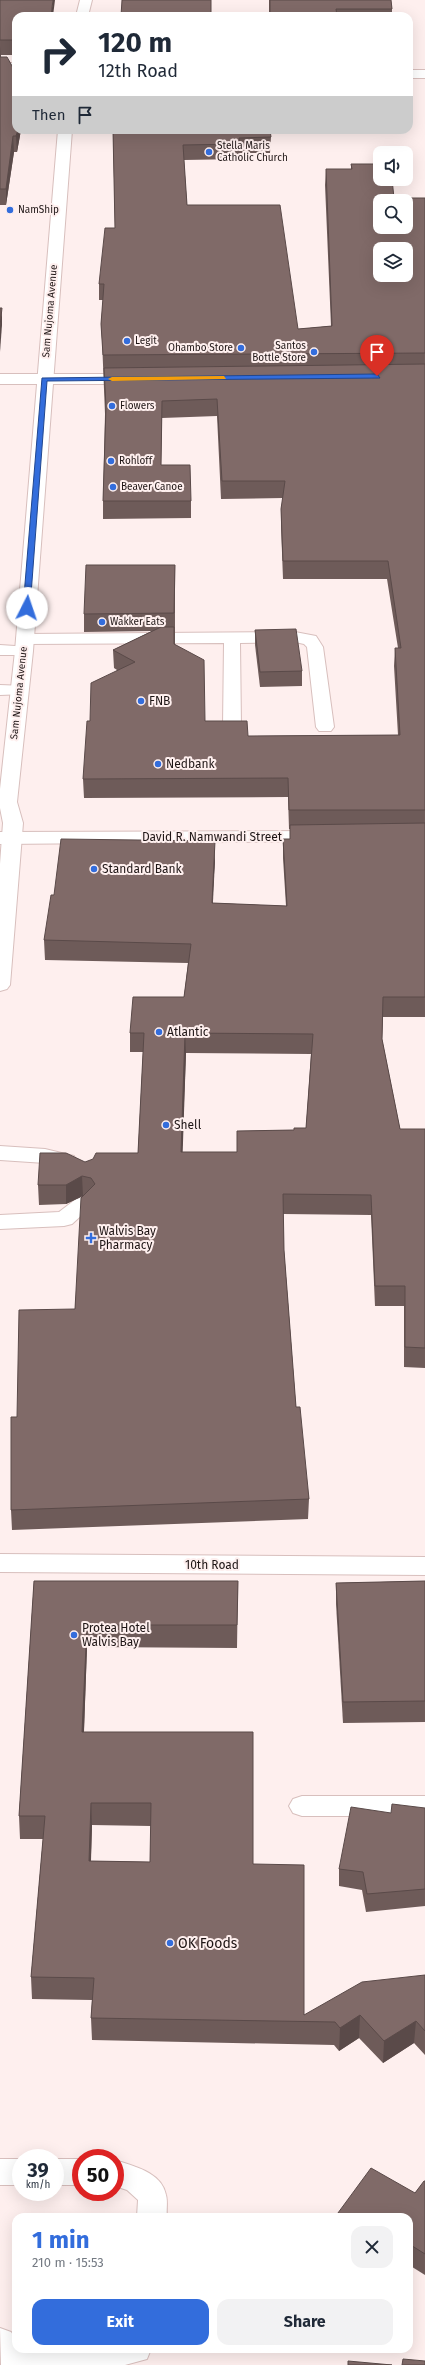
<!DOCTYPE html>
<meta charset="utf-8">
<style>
body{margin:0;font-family:"Fira Sans",sans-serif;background:#f2f2f3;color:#1f2937;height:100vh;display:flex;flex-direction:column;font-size:15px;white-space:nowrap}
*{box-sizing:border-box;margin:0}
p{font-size:13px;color:#747a83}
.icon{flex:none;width:22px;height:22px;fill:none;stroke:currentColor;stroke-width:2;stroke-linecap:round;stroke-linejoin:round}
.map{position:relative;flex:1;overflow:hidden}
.drawer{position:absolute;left:12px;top:2213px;width:401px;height:140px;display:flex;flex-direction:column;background:#fff;border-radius:12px;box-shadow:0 4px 16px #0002}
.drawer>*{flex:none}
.banner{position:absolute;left:12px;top:12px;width:401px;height:122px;border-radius:12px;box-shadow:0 4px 16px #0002;background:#fff;color:#1f2937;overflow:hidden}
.buttons{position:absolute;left:373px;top:146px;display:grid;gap:8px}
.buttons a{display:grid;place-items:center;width:40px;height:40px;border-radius:8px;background:#fff;box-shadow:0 4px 16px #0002;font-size:20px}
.speed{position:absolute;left:12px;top:2149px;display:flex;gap:8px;font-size:20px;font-weight:700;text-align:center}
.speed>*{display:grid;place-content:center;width:52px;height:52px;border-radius:50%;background:#fff;box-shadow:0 4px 16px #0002;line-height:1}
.speed small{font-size:10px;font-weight:400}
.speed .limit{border:6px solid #d22;background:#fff;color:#111}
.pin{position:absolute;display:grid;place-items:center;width:34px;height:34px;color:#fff;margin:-41px -17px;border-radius:50% 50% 50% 0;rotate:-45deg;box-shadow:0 0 4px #0007}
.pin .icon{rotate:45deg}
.me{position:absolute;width:44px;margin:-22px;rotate:4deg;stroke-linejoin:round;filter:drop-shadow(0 0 3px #0008)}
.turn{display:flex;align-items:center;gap:14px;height:84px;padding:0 20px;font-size:18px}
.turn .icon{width:52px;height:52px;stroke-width:2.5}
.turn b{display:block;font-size:28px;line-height:34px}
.then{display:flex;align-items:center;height:38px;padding:0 20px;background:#0003;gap:8px;font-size:15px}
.round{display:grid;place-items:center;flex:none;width:42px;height:42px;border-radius:12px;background:#f2f2f3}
.headline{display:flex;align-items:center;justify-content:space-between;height:68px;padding:0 20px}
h1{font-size:24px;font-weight:700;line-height:30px;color:#336ddc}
.button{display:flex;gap:8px;margin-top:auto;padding:8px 20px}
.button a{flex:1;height:46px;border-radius:12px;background:#336ddc;color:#fff;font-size:16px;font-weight:700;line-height:46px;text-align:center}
.button a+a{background:#f2f2f3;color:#1f2937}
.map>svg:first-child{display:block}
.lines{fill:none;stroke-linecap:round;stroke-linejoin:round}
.lane-casing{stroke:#d8bfbd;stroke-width:2}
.street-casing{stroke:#d8bfbd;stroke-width:2}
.secondary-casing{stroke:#d8bfbd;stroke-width:2}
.lane{fill:#fff;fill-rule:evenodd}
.street{fill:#fff;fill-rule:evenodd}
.secondary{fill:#fff;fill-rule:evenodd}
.wall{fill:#6e5b59;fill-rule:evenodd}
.shaded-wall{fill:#5a4a49}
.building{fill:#806a68;stroke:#5a4a49;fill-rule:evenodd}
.route{fill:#336ddc;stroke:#21478f}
.slow{fill:#f59e0b}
.poi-dot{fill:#336ddc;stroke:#feefee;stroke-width:1.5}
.labels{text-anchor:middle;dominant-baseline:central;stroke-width:4;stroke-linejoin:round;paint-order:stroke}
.far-poi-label{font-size:10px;fill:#1e1515;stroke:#feefee;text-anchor:start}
.far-street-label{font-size:10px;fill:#1e1515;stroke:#feefee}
.poi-label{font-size:12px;fill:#1e1515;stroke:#feefee;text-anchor:start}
.street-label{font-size:12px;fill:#1e1515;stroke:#feefee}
.near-poi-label{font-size:14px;fill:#1e1515;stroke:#feefee;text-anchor:start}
</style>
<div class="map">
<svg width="425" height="2365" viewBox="0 0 425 2365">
<rect width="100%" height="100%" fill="#feefee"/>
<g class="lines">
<!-- lane casing -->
<g class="lane-casing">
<g id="lane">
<path d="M295,632L316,636L323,647L334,727L331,731H319L316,727L307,647L304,644L295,642L240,643L241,726L238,730H226L223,726L224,643L24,644L18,643L16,639L18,635L24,634Z"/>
<path d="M0,645L30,647L32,651L30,655H0Z"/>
<path d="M0,685L25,686L28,690L25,694L0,695Z"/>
<path d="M0,1146L45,1149L74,1156L77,1161L74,1166L67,1168L45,1163L0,1160Z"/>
<path d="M83,1197L90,1199L94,1204L72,1224L64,1226L0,1229V1215L59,1212L76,1199Z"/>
<path d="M302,1796H425V1816H302L293,1813L289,1806L293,1799Z"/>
<rect x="0" y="2159" width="21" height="26"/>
<rect x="55" y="2159" width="26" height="26"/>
<path d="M115,2160C133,2166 162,2172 166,2195C168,2202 166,2210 167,2217H137L138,2200L127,2190L115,2186Z"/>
<path d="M0,2328L11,2332L16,2339V2349H151L147,2359L125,2365H1Z"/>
</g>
</g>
<!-- street casing -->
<g class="street-casing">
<g id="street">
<rect x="0" y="63" width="16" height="8"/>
<path d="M0,374H134L142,379L134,384H0Z"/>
<path d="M320,831L327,833L330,837L327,841L0,844V832Z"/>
<path d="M0,1554L425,1557V1575L0,1572Z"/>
</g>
</g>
<!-- secondary casing -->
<g class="secondary-casing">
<g id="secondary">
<path d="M80,0H92L88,16H76Z"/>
<rect x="409" y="70" width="16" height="8"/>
<path d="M58,130H72L33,651L17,802L23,823L10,985L7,989L0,991V864L3,823L0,808V789L15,651Z"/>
</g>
</g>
<!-- lane -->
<use href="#lane" class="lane"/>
<!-- street -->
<use href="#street" class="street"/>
<!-- secondary -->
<use href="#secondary" class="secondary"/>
</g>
<!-- wall -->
<g class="wall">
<path d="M0,0L16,16V55H1V57L16,130H21L17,152H14L6,205H0Z"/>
<path d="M122,0H391L392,9V16H269V0Z"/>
<path d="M113,130L271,137L270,153H240V159L184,160L187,205L298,329L331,326L325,185L326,169H351V164L394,198H425V1017H383L382,1039L400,1129H425V1368L404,1367V1306H375L371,1215L283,1214L284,1250L296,1407L309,1499L308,1519L12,1530L11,1510L17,1417L75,1309L83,1196L66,1204L39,1205L38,1185L85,1162L138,1153L143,1052H130V1033L184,997L188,963L45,960L44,940L54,895L215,860L212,903L286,906L283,858V839H290V829H289L288,797L84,798L83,779L90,721L117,670L114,668L113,650L152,631L84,632V614L175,565V644L205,721L248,736L398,735L394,666L395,648H398L387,579H283L281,526V509L283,498L221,499L217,416L162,418L161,465L191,501V518L103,519V501L105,414L102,340L101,324L103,300H99V284L115,228ZM186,1053L311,1054L306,1128L294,1130L237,1131V1152H182Z"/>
<path d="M255,630L302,671V686L260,687L255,645Z"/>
<path d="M34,1581H238L237,1648L87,1647L84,1732L253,1864L304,2015L425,1975V2055L414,2043L383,2063L359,2038L339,2051L334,2045L92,2040L91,2018L92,2000L32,1999L31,1977L43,1839H20L19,1816ZM92,1825L151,1826L150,1862L91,1861Z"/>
<path d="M425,1581V1722L343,1723L336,1604V1583Z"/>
<path d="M425,1808V1906L366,1912L362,1890L339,1886V1869L391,1813Z"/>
<path d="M425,2181V2275L409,2265V2217L415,2193Z"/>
</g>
<!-- shaded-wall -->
<g class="shaded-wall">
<path d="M53,0H55L53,16H51Z"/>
<path d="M0,46L1,62H0Z"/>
<path d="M18,130H21L17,152L16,136Z"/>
<path d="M13,136L14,152L6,205V189Z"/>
<path d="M2,308V325L0,352V326Z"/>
<path d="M215,841V860L212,922V903Z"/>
<path d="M185,1033L186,1053L182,1172L181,1152Z"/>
<path d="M82,1176L83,1196L66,1204V1185Z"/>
<path d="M87,1625V1647L83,1755L82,1732Z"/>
<path d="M91,1803L92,1825L90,1884L89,1861Z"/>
<path d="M360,2015L359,2038L339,2051L340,2028Z"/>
<path d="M416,2021L414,2043L383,2063L384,2041Z"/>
</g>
<!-- building -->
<g class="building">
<path d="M0,0H53L51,16H16V40H0Z"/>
<path d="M122,0H211V16H121Z"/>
<path d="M270,0H391L392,9H336L337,16H270Z"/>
<path d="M0,57H7L16,73V130H18L16,136H13L6,189H0Z"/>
<path d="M113,130H270L271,137L239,138L240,144L183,145L187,205H280L298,329L332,326L326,169H352L351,164H380V179H392L394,198H425V353L103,355L101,324L104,284H99L105,228H115ZM380,201H406V227H380ZM380,249H406V275H380Z"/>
<path d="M0,308H2L0,326Z"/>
<path d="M425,364V810H289L288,778L83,779L87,721H90L91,683L135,662L113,650L161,627H174V644L204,660L205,721H247L248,736L400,735L395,648H401L388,561H283L281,509L285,481H222L217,399L162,401L161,465H190L191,501H103L106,407L104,368Z"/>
<path d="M86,565H175L174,613L84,614Z"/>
<path d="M296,629L302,671L260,672L255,630Z"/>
<path d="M425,823V997H383L382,1039L400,1129H425V1348L405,1347V1286H375L371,1195L283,1194L284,1250L296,1407H300L309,1499L11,1510V1417H17L19,1310L75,1309L81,1198L95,1184L91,1178L82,1176L66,1185H38L40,1153H66L85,1162L93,1159L96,1153H138L144,1033H130L133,997H184L191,944L44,940L51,895H54L61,839L215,841L212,903L287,906L283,839H290V825ZM185,1033L313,1034L306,1128H294V1130L237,1131V1152H181Z"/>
<path d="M34,1581H238L237,1625H87L82,1732H253V1864L304,1865V2015L362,1982L425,1975V2031L416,2021L384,2041L360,2015L340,2028L335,2022L91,2018L94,1978L31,1977L45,1816H19ZM91,1803H151L150,1862L89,1861Z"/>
<path d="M425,1581V1701L343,1702L336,1583Z"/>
<path d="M392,1804L425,1808V1889L367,1894L363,1872L339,1869L351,1807L391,1813Z"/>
<path d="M371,2168L415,2193L424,2181H425V2254L409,2244V2217H335Z"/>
<path d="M403,2359L425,2361V2365H402Z"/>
<path d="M348,2361L392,2365H348Z"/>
</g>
<!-- route -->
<path class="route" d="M377,374L380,378L47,381L30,608L27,611L23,608L42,378Z"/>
<!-- slow -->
<path class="slow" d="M224,376L226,379L112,381L108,379L112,377Z"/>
<!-- markers -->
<g class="poi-dot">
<circle cx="209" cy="152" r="4"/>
<circle cx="10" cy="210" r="4"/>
<circle cx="127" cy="341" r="4"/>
<circle cx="241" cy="348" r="4"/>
<circle cx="314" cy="352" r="4"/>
<circle cx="112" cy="406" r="4"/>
<circle cx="111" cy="461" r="4"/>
<circle cx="113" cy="487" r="4"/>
<circle cx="102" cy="622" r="4"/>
<circle cx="141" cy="701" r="4"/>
<circle cx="158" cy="764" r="4"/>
<circle cx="94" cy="869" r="4"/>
<circle cx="159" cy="1032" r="4"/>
<circle cx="166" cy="1125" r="4"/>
<path d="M89 1232h4v4h4v4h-4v4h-4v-4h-4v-4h4z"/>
<circle cx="74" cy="1635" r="4"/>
<circle cx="170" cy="1943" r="4"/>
</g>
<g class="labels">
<!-- far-poi labels -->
<g class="far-poi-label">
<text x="217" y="146">Stella Maris<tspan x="217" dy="12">Catholic Church</tspan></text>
<text x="18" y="210">NamShip</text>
<text x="135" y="341">Legit</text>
<text x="306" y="346" text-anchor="end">Santos<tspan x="306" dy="12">Bottle Store</tspan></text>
<text x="233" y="348" text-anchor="end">Ohambo Store</text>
<text x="120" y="406">Flowers</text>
<text x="119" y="461">Rohloff</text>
<text x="121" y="487">Beaver Canoe</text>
<text x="110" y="622">Wakker Eats</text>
</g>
<!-- far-street labels -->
<g class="far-street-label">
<text transform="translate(50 311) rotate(-85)">Sam Nujoma Avenue</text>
<text transform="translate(19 693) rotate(-84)">Sam Nujoma Avenue</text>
</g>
<!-- poi labels -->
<g class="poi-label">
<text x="149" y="701">FNB</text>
<text x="166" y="764">Nedbank</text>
<text x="102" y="869">Standard Bank</text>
<text x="167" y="1032">Atlantic</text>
<text x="174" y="1125">Shell</text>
<text x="99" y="1231">Walvis Bay<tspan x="99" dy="14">Pharmacy</tspan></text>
<text x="82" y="1628">Protea Hotel<tspan x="82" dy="14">Walvis Bay</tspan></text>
</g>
<!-- street labels -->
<g class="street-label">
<text x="212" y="837">David R. Namwandi Street</text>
<text x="212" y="1565">10th Road</text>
</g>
<!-- near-poi labels -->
<g class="near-poi-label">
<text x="178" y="1943">OK Foods</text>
</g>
</g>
</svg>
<div class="buttons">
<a><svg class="icon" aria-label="sound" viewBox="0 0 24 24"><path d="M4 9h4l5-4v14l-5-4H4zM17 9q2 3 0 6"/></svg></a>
<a><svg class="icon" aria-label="search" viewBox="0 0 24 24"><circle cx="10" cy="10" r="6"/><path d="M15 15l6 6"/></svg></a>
<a><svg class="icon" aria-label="layers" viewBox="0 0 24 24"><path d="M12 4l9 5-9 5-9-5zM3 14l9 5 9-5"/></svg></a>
</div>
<div class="speed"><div>39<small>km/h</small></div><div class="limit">50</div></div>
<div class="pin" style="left:377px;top:376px;background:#d93025"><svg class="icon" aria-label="arrive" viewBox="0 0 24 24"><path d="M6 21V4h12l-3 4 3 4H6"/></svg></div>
<svg class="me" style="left:27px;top:608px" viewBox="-20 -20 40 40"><circle r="19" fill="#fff"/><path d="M0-13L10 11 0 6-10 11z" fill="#336ddc"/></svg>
<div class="banner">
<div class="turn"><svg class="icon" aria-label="right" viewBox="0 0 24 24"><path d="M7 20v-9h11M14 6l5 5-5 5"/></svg><div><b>120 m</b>12th Road</div></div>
<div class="then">Then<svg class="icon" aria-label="arrive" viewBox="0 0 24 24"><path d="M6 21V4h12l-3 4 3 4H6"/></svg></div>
</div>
<section class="drawer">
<div class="headline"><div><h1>1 min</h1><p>210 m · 15:53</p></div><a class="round"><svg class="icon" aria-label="close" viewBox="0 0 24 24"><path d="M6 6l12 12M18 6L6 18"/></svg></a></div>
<div class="button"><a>Exit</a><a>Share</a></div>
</section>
</div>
